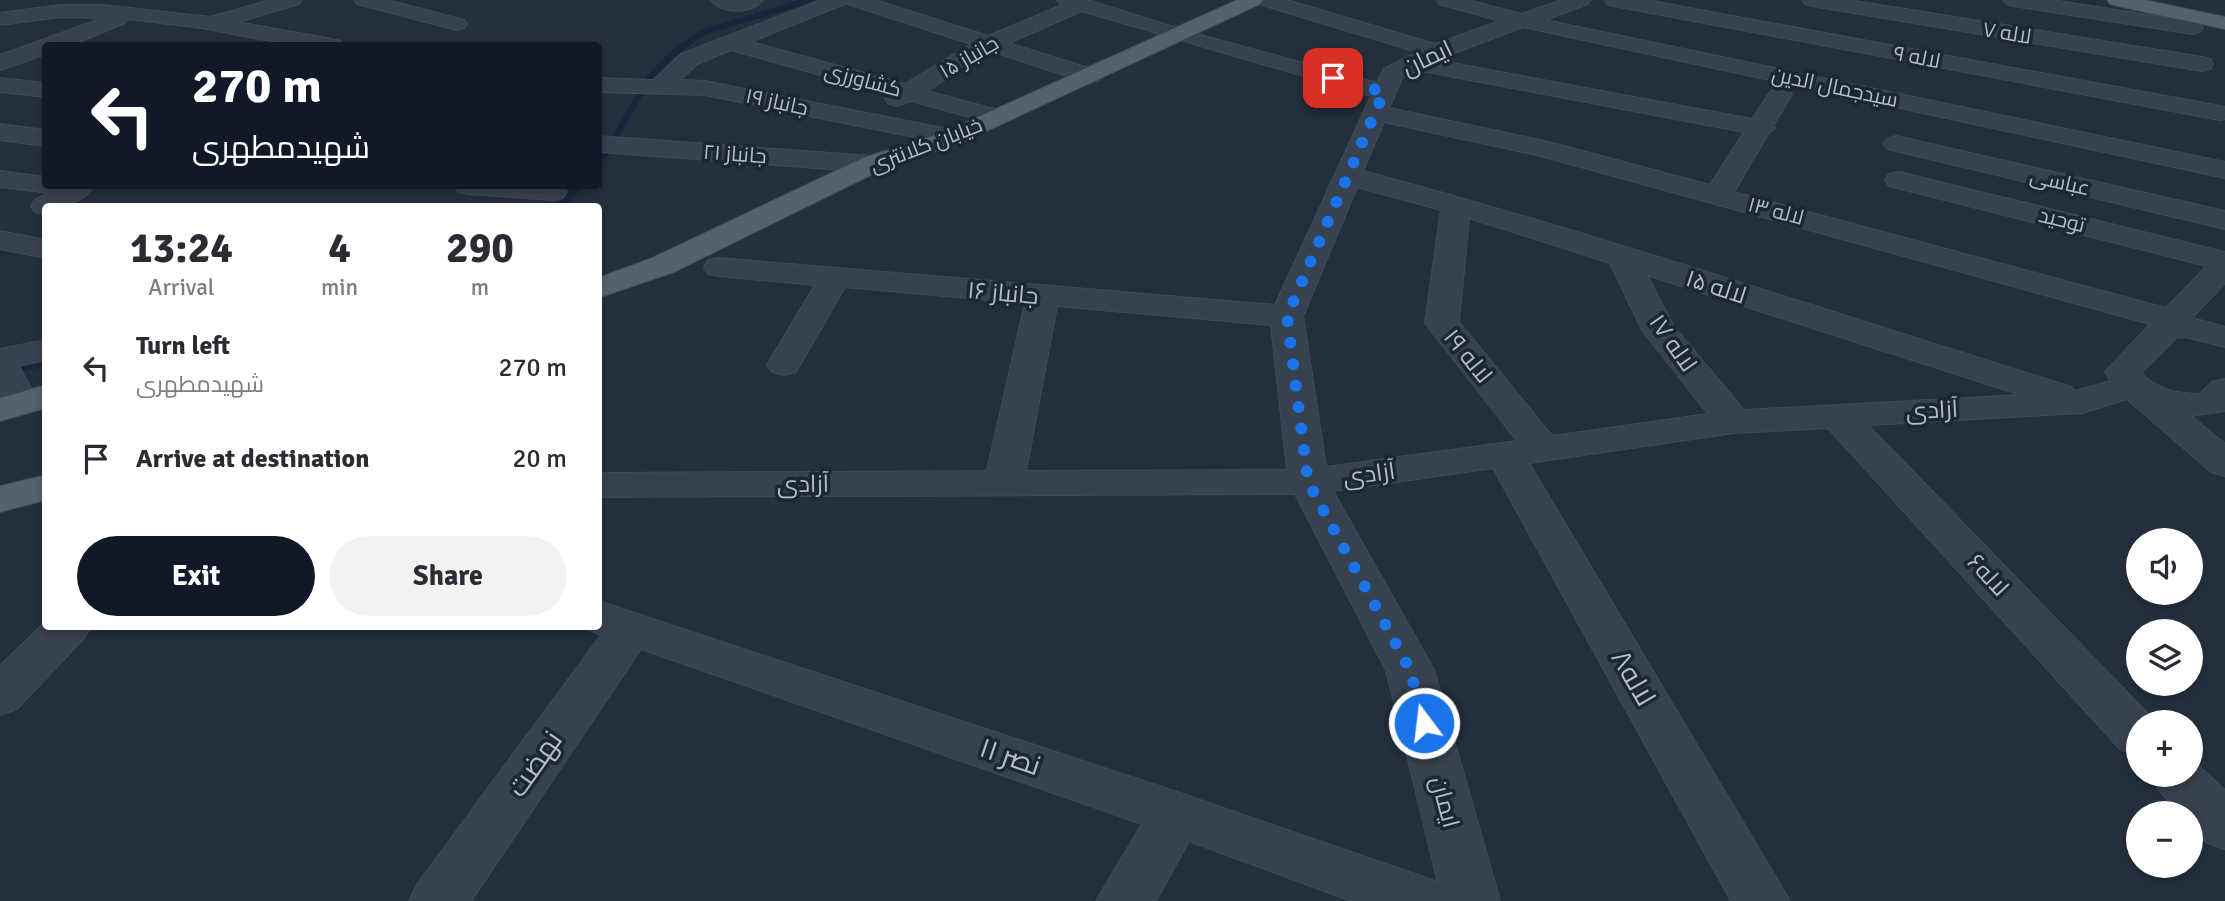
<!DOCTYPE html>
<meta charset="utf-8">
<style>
body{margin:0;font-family:Signika,Cairo,sans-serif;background:#f2f2f3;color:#2b2b33;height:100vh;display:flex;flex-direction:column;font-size:26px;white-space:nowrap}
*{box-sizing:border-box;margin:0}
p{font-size:23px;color:#7c7c81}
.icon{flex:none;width:38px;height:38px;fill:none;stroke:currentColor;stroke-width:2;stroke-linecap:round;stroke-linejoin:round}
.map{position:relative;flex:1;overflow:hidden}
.panel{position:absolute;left:42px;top:203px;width:560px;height:427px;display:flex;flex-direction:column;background:#fff;border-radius:7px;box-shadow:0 4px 10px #0003}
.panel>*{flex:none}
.guide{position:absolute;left:42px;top:42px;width:560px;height:147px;border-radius:7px;box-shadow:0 4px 10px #0003;background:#111827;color:#fff;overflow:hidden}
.buttons{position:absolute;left:2126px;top:528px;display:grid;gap:14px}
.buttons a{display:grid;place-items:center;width:77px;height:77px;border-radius:50%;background:#fff;box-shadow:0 4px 10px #0003;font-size:35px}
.pin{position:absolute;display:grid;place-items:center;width:60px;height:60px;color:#fff;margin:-30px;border-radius:14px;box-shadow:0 4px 10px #0006}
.me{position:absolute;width:77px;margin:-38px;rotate:345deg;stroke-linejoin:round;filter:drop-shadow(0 0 5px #0008)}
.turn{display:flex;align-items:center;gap:24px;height:147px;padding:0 35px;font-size:32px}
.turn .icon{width:91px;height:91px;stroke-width:2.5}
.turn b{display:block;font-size:49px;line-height:60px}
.eta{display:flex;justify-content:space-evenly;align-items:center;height:119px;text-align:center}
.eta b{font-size:42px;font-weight:800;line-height:49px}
.button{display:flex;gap:14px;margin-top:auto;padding:14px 35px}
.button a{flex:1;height:80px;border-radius:42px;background:#111827;color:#fff;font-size:28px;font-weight:800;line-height:80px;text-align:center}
.button a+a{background:#f2f2f3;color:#2b2b33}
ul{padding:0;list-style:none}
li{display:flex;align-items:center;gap:21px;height:91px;padding:0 35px}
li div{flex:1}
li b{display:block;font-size:26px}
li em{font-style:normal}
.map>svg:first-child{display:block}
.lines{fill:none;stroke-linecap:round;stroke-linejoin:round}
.stream-far2{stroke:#17263c;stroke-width:6}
.stream-far1{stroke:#17263c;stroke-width:8}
.stream{stroke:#17263c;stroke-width:10}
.minor-casing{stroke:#414a57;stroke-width:2}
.major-casing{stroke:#414a57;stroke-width:2}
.minor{fill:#38414e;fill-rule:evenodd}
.major{fill:#56606e;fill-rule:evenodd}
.route{stroke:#1a73e8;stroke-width:12;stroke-dasharray:0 21.6}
.labels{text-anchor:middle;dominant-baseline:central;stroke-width:7;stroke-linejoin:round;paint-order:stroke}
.far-street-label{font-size:21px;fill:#b4bcc9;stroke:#1d2633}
.street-label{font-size:24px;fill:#b4bcc9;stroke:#1d2633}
.near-street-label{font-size:28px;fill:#b4bcc9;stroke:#1d2633}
</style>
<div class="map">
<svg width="2225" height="901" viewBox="0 0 2225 901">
<rect width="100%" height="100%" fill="#242f3e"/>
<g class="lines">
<!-- stream-far2 -->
<path class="stream-far2" d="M610,146L649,78L674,53L703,32L810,0"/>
<!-- stream-far1 -->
<g class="stream-far1">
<path d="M598,162L611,144"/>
<path d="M560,206L578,186"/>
</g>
<!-- stream -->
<path class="stream" d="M24,366L46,361"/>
<!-- minor casing -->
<g class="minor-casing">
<g id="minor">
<path d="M270,0H302L299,4L238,22L332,39L340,41L342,46H297L202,28L128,19L125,23L69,46H46V54L0,70V55L103,18L61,17L0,25V13L61,5H103L210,17Z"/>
<path d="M354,0H387L464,20L467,24L464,28L457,30L357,4Z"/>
<path d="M711,0H763C751,14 723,15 711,0Z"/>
<path d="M821,0H875L988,36L1062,5L1057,0H1088L1186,31L1377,83L1384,69L1417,52L1259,4L1256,0H1287L1435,44L1500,21L1439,4L1436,0H1468L1521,14L1562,0H1591L1588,4L1545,20L2225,162V178L1523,27L1436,60L1752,119L1772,89H1788L1792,94L1773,126L1775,128L1768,134L1734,192L2166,308L2207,266L1889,186L1885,180L1889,174L1899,172L2225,252V283L2192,318L2225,327V347L2186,337L2176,338L2141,373C2157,390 2178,394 2200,394L2212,382L2225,379V411L2191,416L2225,444V476L2211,472L2127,399L2082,413L1868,425L2157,723H2138V755L2120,749L1828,428L1734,433L1529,463L1790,901H1731L1493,468L1333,491L1434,670L1500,901H1351L1189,841L1156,901H1096L1142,824L641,649L471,901H409L418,883L601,635L581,626H598V601L1177,792L1438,882L1386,670L1295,494L598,497V473L987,471L1025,303L845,287L796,372L784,375L772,372L767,365L815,285L719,276L708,274L704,267L708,260L719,258L1275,305L1371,96L1082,11L1009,43L1098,71L1101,76L1098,81H1082L991,51L927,91L1005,112L1008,117L1005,122L996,124L911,101L897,106L889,104L885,99L888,94L731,50L697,64L680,80L705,81L963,132L967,137L963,142L954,145L705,95L598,92V78L654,80L681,54ZM847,3L848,4L971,44L905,84L751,42ZM1417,70L1744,132L1710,185L1545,141L1389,108L1402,78ZM1384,122L1541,156L2150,324L2105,372L2111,381L2075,391L2072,387C1836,314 1602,235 1363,171ZM1357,187L1441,210L1425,323L1517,441L1326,467L1303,316ZM1469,218L1610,263L1642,330L1708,414L1552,436L1459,322ZM1647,275L2021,395L1744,410L1674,327ZM1057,306L1271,325L1287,470L1026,471Z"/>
<path d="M1604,0H1646L2220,106L2225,107V119L2220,120L1614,6L1607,4Z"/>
<path d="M1802,0H1849L2202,57L2210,59L2213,64L2210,69L2202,71L1812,6L1805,4Z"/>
<path d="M2003,0H2052L2193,22L2200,24L2203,28L2200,32L2193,34L2013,6L2006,4Z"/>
<path d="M0,78L46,83V97L0,92Z"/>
<path d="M0,124L46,130V146L0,140Z"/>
<path d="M598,136L872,156L881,158L885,164L881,170L872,172L598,152Z"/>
<path d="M1896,136L2225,211V229L1887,149L1883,144L1887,139Z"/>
<path d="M0,171L46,177V186H89L92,189C81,204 63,206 46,206L45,214L35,212L31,206L35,200L49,193L0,187Z"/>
<path d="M455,186H560L567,192L563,198L553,200L469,194L459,192Z"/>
<path d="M0,231L46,240V258L0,249Z"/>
<path d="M46,340V360L19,366L38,402L33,410L20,413L7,410L0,398V349Z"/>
<path d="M46,621V626H91L84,638L17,709L0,715V666Z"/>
<path d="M2191,759L2225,790V849L2206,842L2191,826V814H2180L2159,790L2151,775H2191Z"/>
</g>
</g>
<!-- major casing -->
<g class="major-casing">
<g id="major">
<path d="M1237,0H1263L1260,4L963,142L881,170L674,272L598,298V278L652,258L863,158L945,132Z"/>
<path d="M2107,0H2145L2225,17V29L2117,6L2110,4Z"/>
<path d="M46,385V408L0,421V398Z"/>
<path d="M46,475V500L0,512V486Z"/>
</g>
</g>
<!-- minor -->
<use href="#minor" class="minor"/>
<!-- major -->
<use href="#major" class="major"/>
</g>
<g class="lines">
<!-- route -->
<path class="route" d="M1333,78L1384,92L1287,316L1308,482L1410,670L1424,723"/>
</g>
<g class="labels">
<!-- far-street labels -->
<g class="far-street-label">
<text transform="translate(2007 33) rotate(9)">لاله ۷</text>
<text transform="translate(969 57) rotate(-30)">جانباز ۱۵</text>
<text transform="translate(1917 57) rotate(11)">لاله ۹</text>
<text transform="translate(863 80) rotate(15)">کشاورزی</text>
<text transform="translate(1835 87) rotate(12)">سیدجمال الدین</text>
<text transform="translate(777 102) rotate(12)">جانباز ۱۹</text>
<text transform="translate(926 145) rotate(-21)">خیابان کلانتری</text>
<text transform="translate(735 154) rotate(4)">جانباز ۲۱</text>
<text transform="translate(2060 182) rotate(13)">عباسی</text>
<text transform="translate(1776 211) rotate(15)">لاله ۱۳</text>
<text transform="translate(2062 220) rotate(14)">توحید</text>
</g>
<!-- street labels -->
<g class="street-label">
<text transform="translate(1427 58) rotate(-25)">ایمان</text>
<text transform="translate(1716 287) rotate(18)">لاله ۱۵</text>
<text transform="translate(1003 293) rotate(5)">جانباز ۱۶</text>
<text transform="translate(1673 343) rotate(55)">لاله ۱۷</text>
<text transform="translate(1468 356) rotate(51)">لاله ۱۹</text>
<text transform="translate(1932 410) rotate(-3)">آزادی</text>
<text transform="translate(1369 474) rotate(-8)">آزادی</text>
<text transform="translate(803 484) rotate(-1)">آزادی</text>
<text transform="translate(1988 575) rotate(47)">لاله۶</text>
<text transform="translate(1445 802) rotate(75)">ایمان</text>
</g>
<!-- near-street labels -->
<g class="near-street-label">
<text transform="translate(1633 678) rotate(60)">لاله۸</text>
<text transform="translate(1010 757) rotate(19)">نصر ۱۱</text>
<text transform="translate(535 764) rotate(-55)">نهضت</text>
</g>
</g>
</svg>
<div class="buttons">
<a><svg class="icon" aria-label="sound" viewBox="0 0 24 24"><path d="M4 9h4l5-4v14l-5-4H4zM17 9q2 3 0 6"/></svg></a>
<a><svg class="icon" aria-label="layers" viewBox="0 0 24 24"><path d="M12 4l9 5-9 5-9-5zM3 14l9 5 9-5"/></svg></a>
<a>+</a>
<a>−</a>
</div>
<div class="pin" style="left:1333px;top:78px;background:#d93025"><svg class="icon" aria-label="arrive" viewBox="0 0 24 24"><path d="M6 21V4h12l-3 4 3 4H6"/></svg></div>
<svg class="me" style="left:1424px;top:723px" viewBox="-20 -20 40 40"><circle r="17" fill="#1a73e8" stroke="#fff" stroke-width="3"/><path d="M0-11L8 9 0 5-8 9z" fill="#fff"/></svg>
<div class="guide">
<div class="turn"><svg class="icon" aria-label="left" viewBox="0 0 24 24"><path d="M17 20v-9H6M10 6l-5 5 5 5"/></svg><div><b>270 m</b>شهیدمطهری</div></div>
</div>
<section class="panel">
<div class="eta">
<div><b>13:24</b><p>Arrival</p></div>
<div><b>4</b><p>min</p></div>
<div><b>290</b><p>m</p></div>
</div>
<ul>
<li><svg class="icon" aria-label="left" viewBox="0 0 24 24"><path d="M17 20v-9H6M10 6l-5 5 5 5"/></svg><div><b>Turn left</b><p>شهیدمطهری</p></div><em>270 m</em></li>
<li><svg class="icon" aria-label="arrive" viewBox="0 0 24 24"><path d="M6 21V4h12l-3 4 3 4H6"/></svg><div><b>Arrive at destination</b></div><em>20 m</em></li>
</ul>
<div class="button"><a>Exit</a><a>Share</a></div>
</section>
</div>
